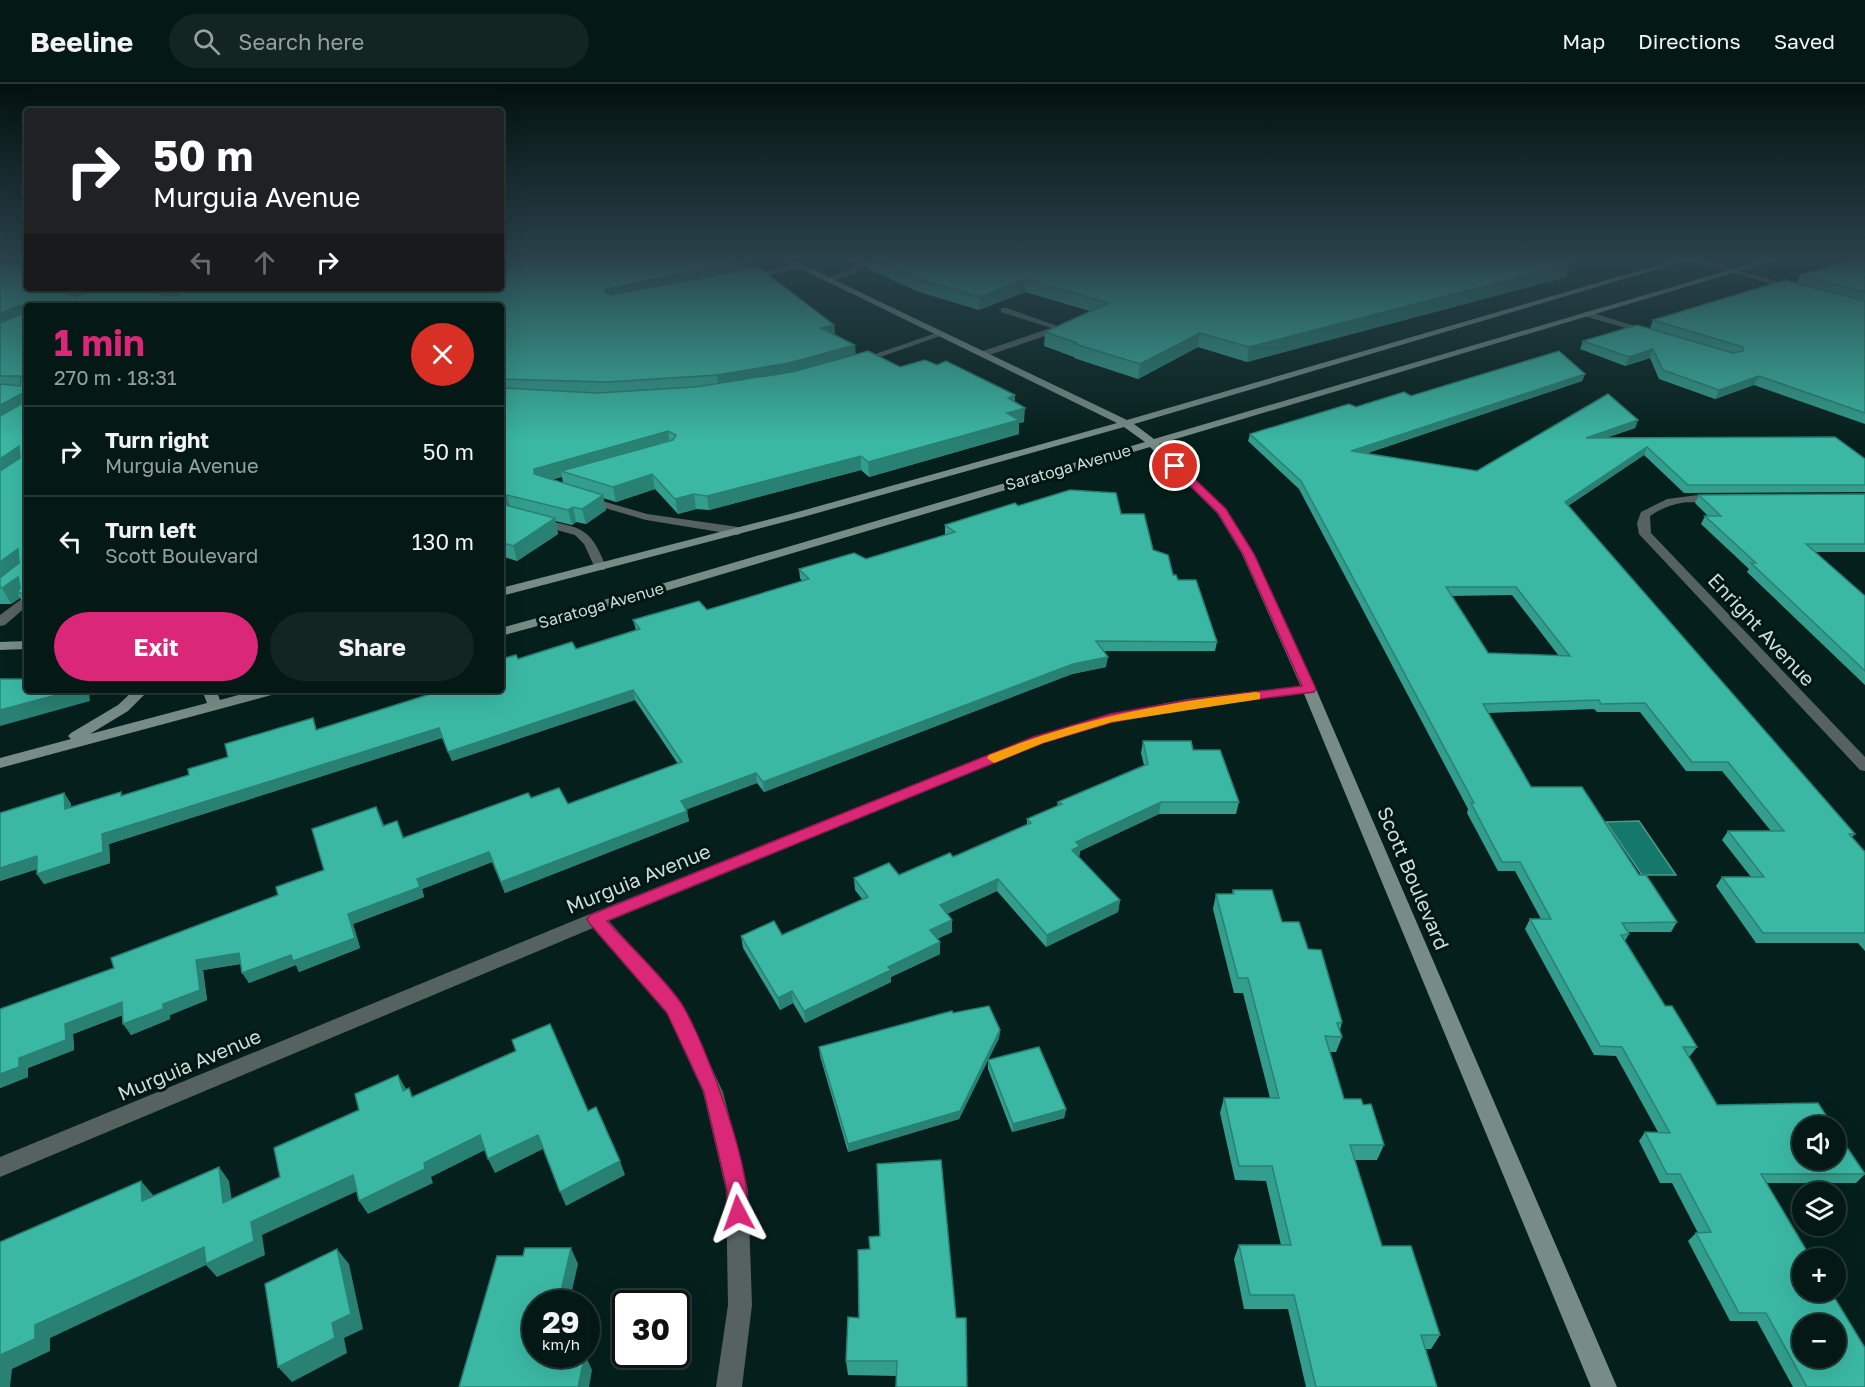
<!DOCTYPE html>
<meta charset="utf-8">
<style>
body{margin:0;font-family:"Golos Text",sans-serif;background:#122522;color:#f1f3f6;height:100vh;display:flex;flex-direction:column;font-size:22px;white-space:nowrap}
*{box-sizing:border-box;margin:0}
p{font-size:20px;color:#97a0a0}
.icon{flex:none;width:33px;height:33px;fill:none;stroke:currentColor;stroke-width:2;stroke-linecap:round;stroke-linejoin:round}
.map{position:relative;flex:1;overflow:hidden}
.panel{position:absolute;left:24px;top:219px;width:480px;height:390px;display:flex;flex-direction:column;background:#041815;border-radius:6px;box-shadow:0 6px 24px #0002,0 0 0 2px #253734}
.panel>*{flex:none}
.top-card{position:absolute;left:24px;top:24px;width:480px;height:183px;border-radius:6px;box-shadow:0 6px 24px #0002,0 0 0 2px #253734;background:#202124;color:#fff;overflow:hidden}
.tools{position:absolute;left:1792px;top:1032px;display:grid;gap:12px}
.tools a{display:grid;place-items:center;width:54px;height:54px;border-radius:50%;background:#041815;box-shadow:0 6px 24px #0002,0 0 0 2px #253734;font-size:30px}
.speed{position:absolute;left:522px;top:1206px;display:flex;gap:12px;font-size:30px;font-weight:700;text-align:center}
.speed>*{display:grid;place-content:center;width:78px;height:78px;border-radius:50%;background:#041815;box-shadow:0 6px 24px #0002,0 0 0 2px #253734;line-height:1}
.speed small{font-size:15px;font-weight:400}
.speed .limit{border:3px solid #111;border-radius:9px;background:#fff;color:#111}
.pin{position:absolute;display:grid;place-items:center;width:51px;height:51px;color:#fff;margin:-26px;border:3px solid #fff;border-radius:50%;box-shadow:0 2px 6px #0007}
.me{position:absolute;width:66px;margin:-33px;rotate:356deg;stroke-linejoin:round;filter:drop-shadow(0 0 4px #0008)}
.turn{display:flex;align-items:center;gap:21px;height:126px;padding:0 30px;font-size:27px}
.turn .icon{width:78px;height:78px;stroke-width:2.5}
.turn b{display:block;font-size:42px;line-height:51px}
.lanes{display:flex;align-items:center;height:57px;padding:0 30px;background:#0003;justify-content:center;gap:30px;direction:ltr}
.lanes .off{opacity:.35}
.round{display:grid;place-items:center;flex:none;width:63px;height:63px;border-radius:32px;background:#122522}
.overview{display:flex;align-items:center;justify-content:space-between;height:102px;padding:0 30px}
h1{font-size:36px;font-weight:700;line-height:45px;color:#db2777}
.action{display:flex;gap:12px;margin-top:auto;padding:12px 30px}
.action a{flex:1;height:69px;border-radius:36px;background:#db2777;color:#fff;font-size:24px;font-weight:700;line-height:69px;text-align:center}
.action a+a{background:#122522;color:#f1f3f6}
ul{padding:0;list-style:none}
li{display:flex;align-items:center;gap:18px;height:90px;padding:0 30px;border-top:2px solid #253734}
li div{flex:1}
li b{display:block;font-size:22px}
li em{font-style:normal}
header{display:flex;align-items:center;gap:36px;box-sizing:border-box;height:84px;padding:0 30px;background:#041815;border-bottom:2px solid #253734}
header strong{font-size:28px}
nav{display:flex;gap:33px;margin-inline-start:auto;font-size:21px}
.search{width:420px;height:54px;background:#122522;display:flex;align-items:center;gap:15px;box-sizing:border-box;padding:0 21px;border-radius:33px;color:#97a0a0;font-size:22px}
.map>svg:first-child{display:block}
.water{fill:#14796b;stroke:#4c978c;stroke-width:1.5}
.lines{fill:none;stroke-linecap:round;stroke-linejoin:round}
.service{fill:#566260;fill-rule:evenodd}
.minor{fill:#566260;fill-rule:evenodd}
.secondary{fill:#788c87;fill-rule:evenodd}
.wall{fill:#339e8d;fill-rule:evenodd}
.shaded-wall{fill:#298173}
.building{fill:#3bb8a4;stroke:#298173;stroke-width:1.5;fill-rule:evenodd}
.route{fill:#db2777;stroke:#8e194d;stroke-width:1.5}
.slow{fill:#f59e0b}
.labels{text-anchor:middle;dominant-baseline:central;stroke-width:6;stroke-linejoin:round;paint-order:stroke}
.far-street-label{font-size:16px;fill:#cdddd9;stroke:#001713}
.street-label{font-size:20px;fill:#cdddd9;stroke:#001713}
</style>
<header>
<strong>Beeline</strong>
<div class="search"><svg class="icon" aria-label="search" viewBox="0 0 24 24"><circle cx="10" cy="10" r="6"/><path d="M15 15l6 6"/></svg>Search here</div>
<nav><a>Map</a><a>Directions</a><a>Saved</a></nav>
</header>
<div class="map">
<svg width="1865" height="1303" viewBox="0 0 1865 1303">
<rect width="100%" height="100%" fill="#05201c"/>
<!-- water -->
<path class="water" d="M1639,737L1676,791H1642L1606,738Z"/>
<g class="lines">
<!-- service -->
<g class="service">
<path d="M868,176H877C868,183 833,201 824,196Z"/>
<path d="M1001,224H1007L1060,243L1057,248L986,272H980V268L1051,244L1001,228Z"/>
<path d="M1584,228H1590L1654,248L1647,250L1584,232Z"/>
<path d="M585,412L647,430L738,443L744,447L738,451L646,436L581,417L579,415Z"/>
<path d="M539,435C580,444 590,441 606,483L604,486H596L584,460L575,451L535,440L533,438Z"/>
<path d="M27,511V522L5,541L0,542V531Z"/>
</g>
<!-- minor -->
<g class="minor">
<path d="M1689,176H1701L1800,204L1793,206Z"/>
<path d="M800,180L803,184L747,195L743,193Z"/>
<path d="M939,248L946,250L863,279L855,277Z"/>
<path d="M1698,411H1718L1724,414C1714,421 1694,417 1681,419C1670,421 1660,425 1650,432L1651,449L1865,673V687L1860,686L1639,450L1637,439L1641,428L1667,415Z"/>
<path d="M1309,601L1314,602L1316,605L1314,608L1187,625L1112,639L1043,659L609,837L681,918L723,1008L748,1106L752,1221L742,1303H716L728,1221L726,1106L703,1008L667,929L593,844L0,1093V1073L590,830L1033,653L1110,630L1187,615Z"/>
</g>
<!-- secondary -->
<g class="secondary">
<path d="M783,176H793L1127,336L1676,176H1688L1134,340L1154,355L1764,176H1776L1159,360L1226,425L1254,470L1316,605L1617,1303H1591L1302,605L1242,470L1217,429L1150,363L652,511L501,552V544L644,505L1145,358L1124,343L803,433L501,512V504L794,429L1117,339Z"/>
<path d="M27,557V565L0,566V558Z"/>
<path d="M134,606H149L128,627L90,650L207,619L202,606H216L220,616L257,606H281L279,609L0,684V674L71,655L68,652L71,649L118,621Z"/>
</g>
</g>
<!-- wall -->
<g class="wall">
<path d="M0,176H27V204H104V205L110,204H501L750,185L834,241L835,251L855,271L1015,311V318L1024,338L1019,339V350L869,393L861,386L709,426L696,425L678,430L655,405L616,418L603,414L606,426L586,440L576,438L572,441L555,437L558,450L517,477L501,472V222H27V525L20,514L11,520H0ZM562,393L563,399L553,395Z"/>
<path d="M848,176H863L856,179Z"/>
<path d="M867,176H1570V180L1566,193L1247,278L1198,263L1138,295L1074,274V273L1044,262L1045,248L1090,227L1025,208L979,226L919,208L868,185Z"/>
<path d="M1865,176V340L1754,301L1715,315L1659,295L1650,274L1625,282L1580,265L1583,257L1650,244L1653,236L1797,199L1800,191Z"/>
<path d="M1585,290L1582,297L1365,370L1477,387L1638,336L1635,344L1605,354L1865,375V408L1684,409L1644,371L1568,422L1855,750L1852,753L1865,768V867L1858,859H1756L1716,802L1722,793H1751L1722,756L1728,747H1771L1722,687H1686L1640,628H1597L1594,625L1488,629L1531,703L1639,791L1677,838L1671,848H1627L1629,850L1625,857L1665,922L1697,963L1690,972H1688L1717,1021L1865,1090L1856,1099H1766L1865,1303H1793L1757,1237H1730L1688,1157L1696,1149H1698L1672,1099H1660L1639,1057L1645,1048H1658L1616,972L1594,971L1525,845L1530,835H1541L1515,787H1498L1467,729L1468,725L1299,405L1248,357L1250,350L1356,323L1411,312ZM1512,511L1559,572L1488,569L1452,512Z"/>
<path d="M1865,410V468H1815L1865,512V601L1747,488L1749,485L1701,440L1705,432H1708L1695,419L1699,411Z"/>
<path d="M1018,422L1121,430L1178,496L1217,558L1215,567H1103L1106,583L1072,590L764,708L757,699L686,725L689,737L505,809L492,778L422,805L424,813L353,840L360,864L299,888L296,881L249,899L241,880L203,886L207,916L170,931V935L131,951L123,931L73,950L74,966L28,984V993L0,1004V925L114,884L278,811L324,786L376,723L384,741L401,747L404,754L531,714L568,720L678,680L635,616L452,677L442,654L109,760L110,779L44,800L37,790V785L0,797L64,709L71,720V723L123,711L189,691L318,646L501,606L518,575L576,565L636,546L633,536L707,526L802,497L800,494L799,485L866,475L947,451L945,450V441Z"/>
<path d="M1143,657L1193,666L1239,718L1236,730H1159L1080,767L1079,773L1120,816L1118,828L1046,863L997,807L947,830L952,848L937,855L940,870L891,893V898L805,939L793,919L780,926L743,864L741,852L782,851L862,815L855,806L854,794L899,791L953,773L1027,740V735L1057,722L1058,718L1144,681L1141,669Z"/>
<path d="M1233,806L1282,838L1308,865L1342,938L1340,946L1342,953L1336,968H1330L1344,1015L1363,1021L1384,1061L1377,1076H1354L1382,1162L1440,1251L1431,1265H1426L1437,1303H1306L1288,1225H1244L1234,1175L1239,1161H1281L1266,1097L1235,1096L1220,1029L1224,1014H1270L1243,909H1234L1213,825L1216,810H1232Z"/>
<path d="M953,929L1000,946L999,954L988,976L1066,1025L1064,1034L1012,1048L988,985V976L959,1035L848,1068L820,972L819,963Z"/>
<path d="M941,1076L897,1292L848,1291L846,1277L859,1234L880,1152Z"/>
</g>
<!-- shaded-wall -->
<g class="shaded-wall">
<path d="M749,176L750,188L609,217L605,208L606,205Z"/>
<path d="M855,176H863L856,179Z"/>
<path d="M1570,180L1566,193L1247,278L1249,263Z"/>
<path d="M1025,195V208L979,226L980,213Z"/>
<path d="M83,204H104L106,209L74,222L67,210Z"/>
<path d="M20,221L26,233L0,244V229Z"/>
<path d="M834,241L835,253L821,244Z"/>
<path d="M1200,249L1198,263L1138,295L1140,280Z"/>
<path d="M855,261L856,274L719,304L717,291Z"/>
<path d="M1653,265L1650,274L1625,282L1629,273Z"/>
<path d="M1585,290L1582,297L1349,375L1351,367Z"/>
<path d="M1759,292L1754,301L1715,315L1719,306Z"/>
<path d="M21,310L27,320L0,338V321Z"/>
<path d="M1015,311L1014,325L1008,314Z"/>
<path d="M1025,324L1024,338L1019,339V350L869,393L868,378L1007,329Z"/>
<path d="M1638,336L1635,344L1583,362L1586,354Z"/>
<path d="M668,347L670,361L561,387L562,393L537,400L534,390V385Z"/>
<path d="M19,362L27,376L0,394V375Z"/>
<path d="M1647,363L1644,371L1561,426L1565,418Z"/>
<path d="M861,372V386L709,426L707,412Z"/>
<path d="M652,390L655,405L616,418L613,403Z"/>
<path d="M694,410L696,425L678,430L675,415Z"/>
<path d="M507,411L511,426L501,422V413Z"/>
<path d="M603,411L606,426L586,440L582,425Z"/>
<path d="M573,423L576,438L572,441L568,426Z"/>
<path d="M555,434L558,450L517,477L513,462Z"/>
<path d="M18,465L27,481L0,500V478Z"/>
<path d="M18,493L26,509H17L20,514L11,520L2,504Z"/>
<path d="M1108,573L1106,583L1072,590L764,708L763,698L1073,580Z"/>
<path d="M75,606H88L89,608L90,617L0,642V626Z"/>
<path d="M633,606L635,616L452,677L448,668Z"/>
<path d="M439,644L442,654L109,760L110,779L44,800L37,790L102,750Z"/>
<path d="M756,689L757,699L683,727L681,717Z"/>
<path d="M64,709L71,720L72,735L65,725Z"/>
<path d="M1161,718L1159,730L1080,767L1079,774L1072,766L1076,758Z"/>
<path d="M687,727L689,737L505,809L501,798Z"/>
<path d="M489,768L492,778L422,805L424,813L353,840L360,864L299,888L296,881L249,899L242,889L348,830L417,795Z"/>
<path d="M37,772L44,783L0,797V784Z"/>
<path d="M998,795L997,807L940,833V821Z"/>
<path d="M1120,816L1118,828L1046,863L1047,851Z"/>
<path d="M952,836V848L930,858V846Z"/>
<path d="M940,858V870L891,893V898L805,939L804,927L888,883Z"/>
<path d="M239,869L245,879L203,886L207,916L170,931V935L131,951L123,940L196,876Z"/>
<path d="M792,907L793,919L780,926L778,914Z"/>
<path d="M122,918L129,928L73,950L74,966L28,984V993L0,1004V990L19,974L65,940Z"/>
<path d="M1000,946L999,954L959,1035L848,1068V1060Z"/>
<path d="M398,991L406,1005L403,1007Z"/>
<path d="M1066,1025L1064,1034L1012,1048L1013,1040Z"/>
<path d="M480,1051L487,1065L431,1093L433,1099L368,1130L359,1117L424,1079Z"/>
<path d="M538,1051L543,1065L495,1089L488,1075Z"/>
<path d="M620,1077L625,1091L566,1122L560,1108Z"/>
<path d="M219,1083L229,1097L234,1132L223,1119Z"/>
<path d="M353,1091L362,1105L262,1151L265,1171L217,1193L206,1181L50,1254V1267L12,1285L10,1303H0V1271L35,1241L251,1138Z"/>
<path d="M141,1097L153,1111L154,1130L142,1117Z"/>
<path d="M571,1164L578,1180L569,1220H558Z"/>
<path d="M337,1165L349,1180L363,1245L344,1254L347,1269L292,1298L278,1283L332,1239Z"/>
<path d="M585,1271L592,1286L589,1303H578Z"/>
</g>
<!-- building -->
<g class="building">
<path d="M22,176H27V204H83L67,210L76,212L110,204H126L171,212L181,210L158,204H501V176H749L606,205L605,208L611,211L758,183L834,241L821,244L855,261L789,279L717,291L608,298L501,295V222H27V509H17L20,504L18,493L2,504H0V494L19,479L18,465L0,478V387L20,374L19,362L0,375V332L21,320V310L0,321V300L20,302L21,292H0V239L22,230L23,223L20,221L0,229V178L21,182L24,180Z"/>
<path d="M876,176H1570V180L1249,263L1200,249L1140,280L1075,260L1077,259L1045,248L1109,219L1025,195L980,213L919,195Z"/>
<path d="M1854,176H1865V208L1800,191Z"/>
<path d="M1785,196L1865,217V329L1759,292L1719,306L1663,286L1653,265L1629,273L1583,257L1637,241L1733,269L1743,267V263L1653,236Z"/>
<path d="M868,267L900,283L925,276L937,281L946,277L1015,311L1008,314L1025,324L1007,329L1019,336L868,378L861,372L707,412L694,410L675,415L652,390L613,403L561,387L673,356L676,351L668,347L534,385V390L603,411L582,425L573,423L568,426L507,411L501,413V377H504L505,367L501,366V304L597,309L695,303L792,288Z"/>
<path d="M1559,267L1585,290L1351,367L1477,387L1608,310L1638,336L1586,354L1835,353L1865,375V401H1688L1647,363L1565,418L1855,750H1849L1865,768V849H1763L1722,793H1764L1728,747H1784L1728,678H1692L1645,619L1601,620L1599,616L1483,620L1531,703H1582L1639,791H1646L1677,838L1622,839L1629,850L1621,851L1665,922H1672L1697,963H1683L1717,1021L1818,1019L1833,1042H1803V1076H1836V1047L1865,1090H1761L1811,1174H1803V1208H1831L1865,1264V1303H1807L1766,1229H1739L1696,1149L1711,1148L1680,1090H1667L1645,1048L1670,1049L1622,963L1600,962L1530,835H1551L1520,778H1502L1471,719H1474L1301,397L1250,350L1349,320L1356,323L1404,308L1411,312ZM1446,503H1516L1570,572L1488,569ZM1803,1240H1836V1274H1803Z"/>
<path d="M1070,406L1116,409L1121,430H1144L1153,466L1168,471L1173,491H1176L1178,496H1196L1217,558L1096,557L1108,573L1073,580L763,698L756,689L681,717L687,727L501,798L489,768L417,795L420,803L348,830L355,854L293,877L291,871L242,889L239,869L196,876L200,906L163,920V925L123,940L122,918L65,940L66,956L19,974V983L0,990V925L114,884L111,874L278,811L276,803L324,786L312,745L376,723L383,742L397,737L403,754L528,709L531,714L559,704L568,720L682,678L633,606L448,668L439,644L102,750L103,768L37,790V772L0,784V729L64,709L65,725L121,708V712L189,691L188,685L228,673L225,660L313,634L316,646L443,606H501V575L516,571L518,575L572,558L576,565L640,545L633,536L699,517L707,526L809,495L799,485L854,469L866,475L955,448L945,441L1015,419L1018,422Z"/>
<path d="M1865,410V460H1806L1865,512V587L1751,479H1756L1705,432H1721L1699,411Z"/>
<path d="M501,419V420L555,434L513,462L501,458Z"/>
<path d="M0,595H27V606H75L0,626Z"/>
<path d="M1143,657H1191L1193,666H1220L1239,718H1161L1076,758L1080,762L1072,766L1120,816L1047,851L998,795L940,821L952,836L930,846L940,858L888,883L891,886L804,927L792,907L778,914L741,852L774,837L782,851L868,813L854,794L889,779L899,791L950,769L953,773L1031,739L1027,735L1062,720L1058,718L1148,680Z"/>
<path d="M1233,806H1272L1282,838H1299L1308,865L1321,866L1342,938L1337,939L1342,953L1325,952L1344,1015H1361L1363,1021L1371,1020L1384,1061H1350L1382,1162H1411L1440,1251H1421L1437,1303H1316L1294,1211H1250L1239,1161H1291L1272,1082H1239L1224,1014H1279L1248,894H1238L1216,810H1234Z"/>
<path d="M989,922L1000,946L960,1027L848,1060L819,963L952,927L953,929Z"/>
<path d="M550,940L588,1027L596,1023L620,1077L560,1108L538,1051L488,1075L480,1051L424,1079L425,1085L359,1117L353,1091L251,1138L254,1157L206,1180L204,1163L35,1241V1255L0,1271V1158L141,1097L142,1117L219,1083L223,1119L280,1093L274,1064L359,1026L355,1010L398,991L403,1007L409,1004L412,1013L516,967L512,956Z"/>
<path d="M1039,963L1066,1025L1013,1040L988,976Z"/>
<path d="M941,1076L956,1234H966L967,1303H896L897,1277H846L848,1233L859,1234L858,1166L870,1165L869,1153L880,1152L877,1080Z"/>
<path d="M525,1164H571L558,1220H536V1270L585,1271L578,1303H459L497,1172H523Z"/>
<path d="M337,1165L351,1230L332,1239L335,1254L278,1283L265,1200Z"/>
</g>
<!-- sky -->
<linearGradient id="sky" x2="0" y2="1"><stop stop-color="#03120f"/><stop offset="0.49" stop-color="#2a424b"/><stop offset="1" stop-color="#2a424b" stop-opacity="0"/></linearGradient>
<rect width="1865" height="358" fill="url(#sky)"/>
<!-- route -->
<path class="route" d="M1172,380H1179L1226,425L1254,470L1316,605L1314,608L1188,624L1112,638L1043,659L607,837C629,861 664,894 681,919C703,953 760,1101 745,1136L738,1139L730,1136L727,1129V1106L704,1008L667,929L590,840L587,835L590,831L1033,653L1110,630L1188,616L1302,602L1243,470L1218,429L1172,384Z"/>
<!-- slow -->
<path class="slow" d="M1256,608L1260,609V615L1112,638L1043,659L999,677L994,679L987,674L989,671C1078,635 1161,619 1256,608Z"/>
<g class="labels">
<!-- far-street labels -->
<g class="far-street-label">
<text transform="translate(1068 383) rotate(-16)">Saratoga Avenue</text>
<text transform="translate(601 521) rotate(-16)">Saratoga Avenue</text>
</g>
<!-- street labels -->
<g class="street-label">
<text transform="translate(1762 545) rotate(47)">Enright Avenue</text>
<text transform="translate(638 794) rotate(-22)">Murguia Avenue</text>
<text transform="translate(1414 794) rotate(67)">Scott Boulevard</text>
<text transform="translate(189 980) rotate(-23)">Murguia Avenue</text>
</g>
</g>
</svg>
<div class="tools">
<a><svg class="icon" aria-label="sound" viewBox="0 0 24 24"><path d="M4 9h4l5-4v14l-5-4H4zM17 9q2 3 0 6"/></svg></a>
<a><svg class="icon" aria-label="layers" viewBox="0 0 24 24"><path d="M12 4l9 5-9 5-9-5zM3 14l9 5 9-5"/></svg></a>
<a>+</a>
<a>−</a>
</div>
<div class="speed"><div>29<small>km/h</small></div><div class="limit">30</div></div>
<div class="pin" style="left:1175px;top:382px;background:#d93025"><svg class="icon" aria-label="arrive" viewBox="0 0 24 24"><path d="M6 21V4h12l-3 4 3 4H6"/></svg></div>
<svg class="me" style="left:738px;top:1129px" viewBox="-20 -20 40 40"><path d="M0-17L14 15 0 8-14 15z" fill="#db2777" stroke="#fff" stroke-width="4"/></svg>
<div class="top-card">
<div class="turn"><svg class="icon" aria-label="right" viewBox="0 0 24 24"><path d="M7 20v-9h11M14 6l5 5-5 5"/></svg><div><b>50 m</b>Murguia Avenue</div></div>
<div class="lanes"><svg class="icon off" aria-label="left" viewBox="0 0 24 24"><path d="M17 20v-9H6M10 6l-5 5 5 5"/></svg><svg class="icon off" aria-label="ahead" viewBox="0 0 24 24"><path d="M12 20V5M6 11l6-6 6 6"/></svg><svg class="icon" aria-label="right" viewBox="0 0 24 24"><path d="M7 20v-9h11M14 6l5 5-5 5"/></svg></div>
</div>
<section class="panel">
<div class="overview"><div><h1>1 min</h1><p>270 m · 18:31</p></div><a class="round" style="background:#d93025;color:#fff"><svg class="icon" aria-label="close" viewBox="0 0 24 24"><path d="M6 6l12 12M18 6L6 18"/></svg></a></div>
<ul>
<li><svg class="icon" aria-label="right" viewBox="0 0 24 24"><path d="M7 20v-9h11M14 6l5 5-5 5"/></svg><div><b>Turn right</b><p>Murguia Avenue</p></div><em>50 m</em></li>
<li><svg class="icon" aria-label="left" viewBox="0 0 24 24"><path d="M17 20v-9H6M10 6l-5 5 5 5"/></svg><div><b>Turn left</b><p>Scott Boulevard</p></div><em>130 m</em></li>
</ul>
<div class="action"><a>Exit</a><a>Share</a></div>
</section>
</div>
